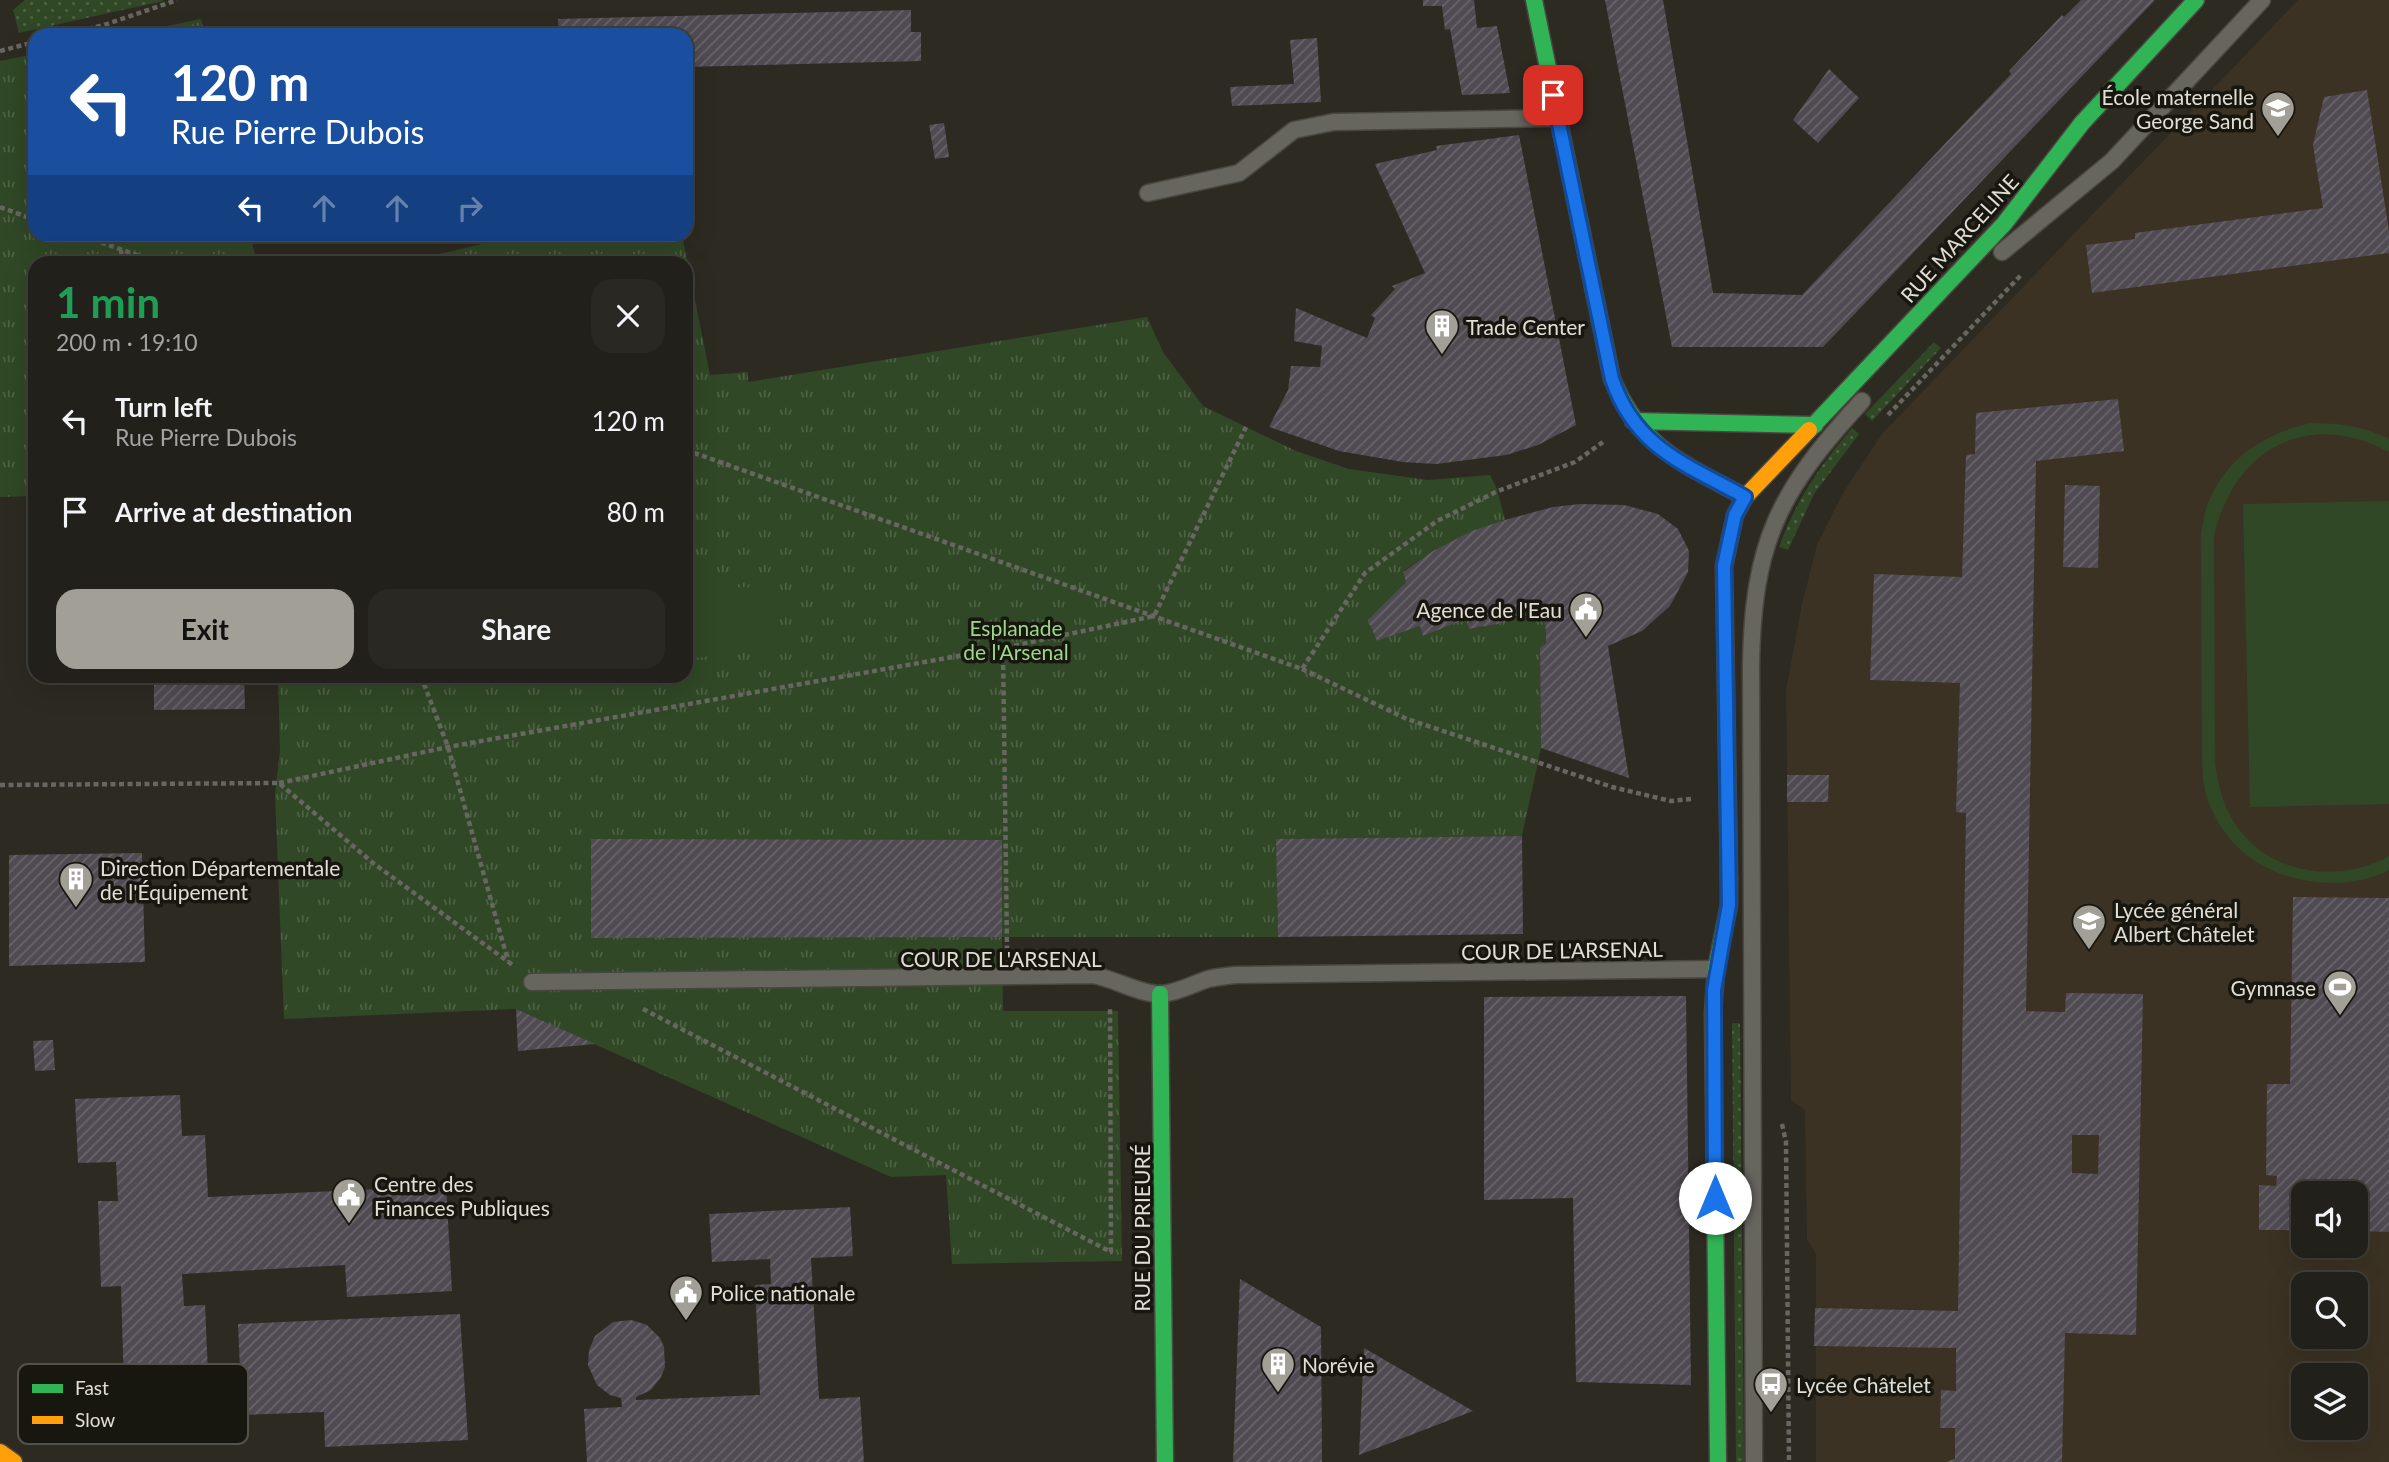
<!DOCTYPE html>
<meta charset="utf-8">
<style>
body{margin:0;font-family:Lato,sans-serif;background:#2a2823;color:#f1f3f6;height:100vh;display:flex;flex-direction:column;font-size:26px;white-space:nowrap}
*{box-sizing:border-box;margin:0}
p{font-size:23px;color:#a2a3a2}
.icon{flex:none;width:38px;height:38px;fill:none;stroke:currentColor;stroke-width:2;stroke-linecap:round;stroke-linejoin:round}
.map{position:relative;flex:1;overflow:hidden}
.sheet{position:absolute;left:28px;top:256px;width:665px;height:427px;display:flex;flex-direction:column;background:#22201a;border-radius:21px;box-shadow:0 7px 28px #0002,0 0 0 2px #3f3e39}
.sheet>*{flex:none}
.hud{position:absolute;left:28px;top:28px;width:665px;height:214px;border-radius:21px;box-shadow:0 7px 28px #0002,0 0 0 2px #3f3e39;background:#1a4fa0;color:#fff;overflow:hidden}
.fabs{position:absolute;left:2291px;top:1181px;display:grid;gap:14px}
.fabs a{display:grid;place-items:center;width:77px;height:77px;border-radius:14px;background:#22201a;box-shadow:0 7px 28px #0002,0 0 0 2px #3f3e39;font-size:35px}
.pin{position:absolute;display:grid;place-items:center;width:60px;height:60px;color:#fff;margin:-30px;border-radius:14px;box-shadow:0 4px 10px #0006}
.me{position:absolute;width:77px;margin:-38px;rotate:0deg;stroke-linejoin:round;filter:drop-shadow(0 0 5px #0008)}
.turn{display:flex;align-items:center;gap:24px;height:147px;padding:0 28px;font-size:32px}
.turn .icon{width:91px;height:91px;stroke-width:2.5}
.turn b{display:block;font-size:49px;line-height:60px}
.lanes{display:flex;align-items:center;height:66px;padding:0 28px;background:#0003;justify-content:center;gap:35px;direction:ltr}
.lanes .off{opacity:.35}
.round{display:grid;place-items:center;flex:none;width:74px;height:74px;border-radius:21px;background:#2a2823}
.headline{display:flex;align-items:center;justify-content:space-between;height:119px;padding:0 28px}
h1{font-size:42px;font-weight:700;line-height:52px;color:#1e9e55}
.button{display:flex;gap:14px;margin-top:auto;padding:14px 28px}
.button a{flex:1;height:80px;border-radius:21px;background:#a19f96;color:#111;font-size:28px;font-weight:700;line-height:80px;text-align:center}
.button a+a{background:#2a2823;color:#f1f3f6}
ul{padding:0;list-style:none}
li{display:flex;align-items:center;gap:21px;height:91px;padding:0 28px}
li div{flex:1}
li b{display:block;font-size:26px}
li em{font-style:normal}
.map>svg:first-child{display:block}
.education{fill:#3b3223;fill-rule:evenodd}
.grass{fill:url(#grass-dots)}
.park{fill:url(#park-tufts)}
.pitch{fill:#304826}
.building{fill:url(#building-hatch);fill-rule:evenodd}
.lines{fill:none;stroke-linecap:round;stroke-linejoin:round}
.lane-casing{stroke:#494740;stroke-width:19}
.fast-casing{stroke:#494740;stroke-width:19}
.slow-casing{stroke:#494740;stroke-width:19}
.path{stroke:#686661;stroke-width:4.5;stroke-dasharray:5 3.5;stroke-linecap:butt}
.lane{stroke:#66655e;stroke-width:16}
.fast{stroke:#30b455;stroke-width:16}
.slow{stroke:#ff9f0a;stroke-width:16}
.route-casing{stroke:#114b97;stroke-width:18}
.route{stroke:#1a73e8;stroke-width:12}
.labels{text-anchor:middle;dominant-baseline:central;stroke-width:7;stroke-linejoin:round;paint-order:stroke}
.poi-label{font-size:21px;fill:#e0ded5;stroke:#17160f;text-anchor:start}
.street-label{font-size:21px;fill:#e0ded5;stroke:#17160f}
.park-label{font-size:21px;fill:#9bd988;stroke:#17160f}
.key{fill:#17160f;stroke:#53524a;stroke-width:2}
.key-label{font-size:19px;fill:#e0ded5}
</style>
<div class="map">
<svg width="2389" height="1462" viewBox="0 0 2389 1462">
<defs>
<pattern id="grass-dots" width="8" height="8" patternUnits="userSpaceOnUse" patternTransform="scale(1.75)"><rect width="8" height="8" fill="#304826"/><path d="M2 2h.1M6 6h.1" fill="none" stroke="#4e6245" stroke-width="1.8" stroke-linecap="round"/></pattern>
<pattern id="park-tufts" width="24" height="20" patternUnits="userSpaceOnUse" patternTransform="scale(1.75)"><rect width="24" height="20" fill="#304826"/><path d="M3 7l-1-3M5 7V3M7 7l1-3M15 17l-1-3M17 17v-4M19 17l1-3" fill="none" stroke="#4e6245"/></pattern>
<pattern id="building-hatch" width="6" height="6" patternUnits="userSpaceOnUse" patternTransform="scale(1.75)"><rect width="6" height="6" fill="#504a52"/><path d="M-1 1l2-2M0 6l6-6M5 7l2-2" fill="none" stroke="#69646a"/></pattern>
</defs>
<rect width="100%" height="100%" fill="#2d2a22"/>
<!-- education -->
<path class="education" d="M2298,0H2389V1462H1816V1254L1807,1239L1805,1110L1791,1100L1786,690L1802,604L1817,545L1843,493L1882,434ZM2303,1194H2356V1246H2303ZM2303,1284H2356V1337H2303ZM2303,1376H2356V1428H2303Z"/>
<!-- grass -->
<g class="grass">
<path d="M25,0H163V1L19,33L13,10Z"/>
<path d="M1934,342L1941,348L1872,421L1865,414Z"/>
<path d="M1852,428L1859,434L1814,494L1788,550L1779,547C1795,502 1821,464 1852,428Z"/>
<path d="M1732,1023H1740L1744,1462H1736Z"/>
</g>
<!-- park -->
<g class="park">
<path d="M201,19L205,35H124Z"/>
<path d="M35,54V234L250,235L257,262H35V496L0,497V61Z"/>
<path d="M521,235H682L710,375L748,372V382L1147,317L1163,352L1203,406L1296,451L1349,469L1428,480L1490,475L1497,489L1505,520C1465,535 1438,547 1403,571L1406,582L1369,620L1377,641L1420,626L1423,636L1466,619L1470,629L1503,623V616H1545L1546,643L1540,649L1541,748L1522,836L1277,839L1278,937H1002L1003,1011H1118L1122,1261L952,1264L946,1175L891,1177L516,1009L284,1019L275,794L280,750L278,676H686V262H405Z"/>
</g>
<!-- pitch -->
<g class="pitch">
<path d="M2311,423C2340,423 2363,426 2389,439V452C2308,408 2235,449 2214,535L2215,764C2218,782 2221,799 2230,815C2260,873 2335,886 2389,856V870C2364,883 2336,885 2309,881C2259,873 2222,844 2206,795C2203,785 2203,773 2202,763L2201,534C2203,524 2204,512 2208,503C2227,457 2265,433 2311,423Z"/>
<path d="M2389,501V804L2250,807L2243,504Z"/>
<path d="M686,558L716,587L776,588L780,648L686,659Z"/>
</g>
<!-- building -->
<g class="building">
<path d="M1423,0H1474L1477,28L1497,26L1510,93L1462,95L1450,29L1445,30L1442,6H1423Z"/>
<path d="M1605,0H1663L1713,293L1802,295L2011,74L2009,71L2062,15L2064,17L2081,0H2155L1823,347H1672Z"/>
<path d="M911,10V32H921V61L686,67V35H559L558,19Z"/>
<path d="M1317,38L1321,102L1232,106L1230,87L1294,84L1290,40Z"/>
<path d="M1829,69L1859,98L1818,143L1793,120Z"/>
<path d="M2367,90L2389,231V253L2092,293L2086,245L2135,239V233L2323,208L2313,145L2324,97Z"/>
<path d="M944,123L949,157L935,159L929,125Z"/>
<path d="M1519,135L1576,425L1538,445L1506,455L1436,464L1403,462L1339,451L1269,427L1288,390L1291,366L1320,367L1322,346L1294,341L1296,308L1367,338L1375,318L1371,315L1395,289L1392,286L1425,273L1375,164L1437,150L1436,146Z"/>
<path d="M2118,399L2124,451L2036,461L2026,1011L2065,1012L2066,993L2143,994L2136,1335L2065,1333L2062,1462H1945L1955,1459V1428H1940L1941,1390L1956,1391V1348L1814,1346L1815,1308L1958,1311L1966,813L1956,812L1960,683L1870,680L1874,574L1962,577L1966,455L1975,454L1976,413ZM2072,1135H2099L2098,1174L2072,1173Z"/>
<path d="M2065,485L2100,486L2098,568L2063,567Z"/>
<path d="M1580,504L1624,505L1658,514L1678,529L1689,551L1688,572L1670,606L1642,631L1608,646L1629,778L1541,748L1540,648L1546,643L1545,616H1503V623L1469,629L1466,619L1423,636L1420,626L1377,641L1368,620L1406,582L1403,572L1433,551L1472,531L1505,520L1553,507Z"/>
<path d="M154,676H244L245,709L154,710Z"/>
<path d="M1787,775H1829L1828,802H1787Z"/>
<path d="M1522,836L1523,934L1278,937L1276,839Z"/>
<path d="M591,839L1002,840V937L591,938Z"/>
<path d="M142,853L145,962L9,966V855Z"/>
<path d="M2293,897L2389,898V1232L2356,1231V1194H2303V1230H2259V1185L2276,1186L2277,1176L2266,1175L2267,1084H2290Z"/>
<path d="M1686,996L1691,1385L1576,1382L1573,1198L1484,1200V997Z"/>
<path d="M516,1009L595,1044L518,1051Z"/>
<path d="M53,1040L55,1070L35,1071L33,1041Z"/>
<path d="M180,1095L182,1136L205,1135L208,1197L446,1186L452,1291L347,1297L345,1265L182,1274L184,1306L205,1305L211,1441L126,1445V1439H121L120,1427H125L121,1286L101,1287L98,1201H118L116,1162L78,1163L75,1099Z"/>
<path d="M850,1207L853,1256L811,1258L819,1399L860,1397L864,1462H587L584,1409L622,1407L621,1398L610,1395L597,1385L588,1365L589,1350L595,1336L613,1322L631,1320L647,1325L660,1338L664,1347L665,1367L661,1377L651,1390L636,1397V1400L760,1395L755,1285L771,1284L770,1259L712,1262L709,1214Z"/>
<path d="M1240,1279L1321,1327L1322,1462H1233Z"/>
<path d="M460,1314L468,1440L325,1447L324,1412L242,1415L238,1324Z"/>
<path d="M1364,1348L1473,1411L1359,1455Z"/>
</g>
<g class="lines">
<!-- lane casing -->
<g class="lane-casing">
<g id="lane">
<path d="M1148,193L1239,173L1294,130L1334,122L1558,118"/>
<path d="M2002,252L2112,161L2262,0"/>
<path d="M532,982L1093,975C1115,979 1142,995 1161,994C1177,993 1193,984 1208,979C1217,977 1226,976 1235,975L1716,969"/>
<path d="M1754,1462L1751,666C1753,542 1778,492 1862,401"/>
</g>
</g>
<!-- fast casing -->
<g class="fast-casing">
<g id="fast">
<path d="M1534,0L1612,379C1642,449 1682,463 1745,497"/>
<path d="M1633,421L1815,425"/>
<path d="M1809,430L2004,224L2082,123L2196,0"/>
<path d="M1160,994L1165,1462"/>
<path d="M1718,1462L1713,1013L1716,969L1729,905V878"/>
</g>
</g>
<!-- slow casing -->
<g class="slow-casing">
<g id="slow">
<path d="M1729,878L1724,566L1735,515L1745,497L1809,430"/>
<path d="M0,1452L14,1462"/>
</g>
</g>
<!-- path -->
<g class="path">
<path d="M63,35L104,25L177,0"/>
<path d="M0,51L35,42"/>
<path d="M0,207L35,220"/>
<path d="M77,234L157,262"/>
<path d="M121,250L122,262"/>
<path d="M1888,415L2022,274"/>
<path d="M686,450L1302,669L1365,573L1437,521L1498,491L1575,462L1603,442"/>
<path d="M1003,648L1007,948"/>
<path d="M1302,669L1407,719L1612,787L1671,801L1691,799"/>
<path d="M421,676L448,747L508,961"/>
<path d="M279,783L448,747L1003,648L1154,616L1246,427"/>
<path d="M0,785L279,783L373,863L514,966"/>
<path d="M643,1009L1111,1252L1110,1007"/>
<path d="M1782,1124L1786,1142L1789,1462"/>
</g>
<!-- lane -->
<use href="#lane" class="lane"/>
<!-- fast -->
<use href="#fast" class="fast"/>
<!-- slow -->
<use href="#slow" class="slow"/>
</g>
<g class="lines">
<!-- route casing -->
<g class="route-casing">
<path id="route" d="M1553,95L1612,379C1636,449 1686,464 1745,497L1735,515L1724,566L1729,905L1714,990L1715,1198"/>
</g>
<!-- route -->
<use href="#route" class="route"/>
</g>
<!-- icons -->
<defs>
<g id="school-pin" transform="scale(1.75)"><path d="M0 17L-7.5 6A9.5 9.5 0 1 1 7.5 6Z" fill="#a19f96" stroke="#17160f"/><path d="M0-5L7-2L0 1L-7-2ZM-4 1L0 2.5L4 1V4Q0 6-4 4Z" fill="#fff"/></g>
<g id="building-pin" transform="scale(1.75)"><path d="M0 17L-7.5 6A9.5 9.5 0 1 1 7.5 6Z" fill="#a19f96" stroke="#17160f"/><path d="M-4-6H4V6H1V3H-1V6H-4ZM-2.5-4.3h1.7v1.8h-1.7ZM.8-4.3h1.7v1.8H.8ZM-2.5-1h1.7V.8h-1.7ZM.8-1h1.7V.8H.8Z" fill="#fff"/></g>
<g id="civic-pin" transform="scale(1.75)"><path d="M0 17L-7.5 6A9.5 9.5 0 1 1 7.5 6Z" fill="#a19f96" stroke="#17160f"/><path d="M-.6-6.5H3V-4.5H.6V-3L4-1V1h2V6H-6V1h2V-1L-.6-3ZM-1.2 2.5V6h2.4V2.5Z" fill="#fff"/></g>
<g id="stadium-pin" transform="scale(1.75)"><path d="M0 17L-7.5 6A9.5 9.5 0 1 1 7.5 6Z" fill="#a19f96" stroke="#17160f"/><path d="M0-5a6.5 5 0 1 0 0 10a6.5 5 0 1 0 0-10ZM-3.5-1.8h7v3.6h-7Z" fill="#fff"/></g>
<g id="bus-pin" transform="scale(1.75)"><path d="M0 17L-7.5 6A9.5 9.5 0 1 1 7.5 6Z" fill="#a19f96" stroke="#17160f"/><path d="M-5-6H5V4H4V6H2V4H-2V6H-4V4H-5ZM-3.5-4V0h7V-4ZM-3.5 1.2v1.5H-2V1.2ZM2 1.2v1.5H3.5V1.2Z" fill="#fff"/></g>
</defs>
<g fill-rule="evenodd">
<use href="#school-pin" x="2278" y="108"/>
<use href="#building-pin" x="1442" y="326"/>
<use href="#civic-pin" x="1586" y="609"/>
<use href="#building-pin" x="76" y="879"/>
<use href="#school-pin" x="2089" y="921"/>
<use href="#stadium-pin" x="2340" y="987"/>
<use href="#civic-pin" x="349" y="1195"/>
<use href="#civic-pin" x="686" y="1292"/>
<use href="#building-pin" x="1278" y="1364"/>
<use href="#bus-pin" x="1771" y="1384"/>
</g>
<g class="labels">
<!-- poi labels -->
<g class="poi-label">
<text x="2254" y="96" text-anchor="end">École maternelle<tspan x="2254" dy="24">George Sand</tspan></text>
<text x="1466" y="326">Trade Center</text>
<text x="1562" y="609" text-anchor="end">Agence de l'Eau</text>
<text x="100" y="867">Direction Départementale<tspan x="100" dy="24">de l'Équipement</tspan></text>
<text x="2114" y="909">Lycée général<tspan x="2114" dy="24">Albert Châtelet</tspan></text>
<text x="2316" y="987" text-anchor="end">Gymnase</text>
<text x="374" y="1183">Centre des<tspan x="374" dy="24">Finances Publiques</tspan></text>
<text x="710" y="1292">Police nationale</text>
<text x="1302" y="1364">Norévie</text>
<text x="1796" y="1384">Lycée Châtelet</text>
</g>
<!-- street labels -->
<g class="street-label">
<text transform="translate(1959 238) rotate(-48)">RUE MARCELINE</text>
<text transform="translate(1562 950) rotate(-1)">COUR DE L'ARSENAL</text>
<text x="1001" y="958">COUR DE L'ARSENAL</text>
<text transform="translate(1141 1228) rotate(-90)">RUE DU PRIEURÉ</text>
</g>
<!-- park labels -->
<g class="park-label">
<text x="1016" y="627">Esplanade<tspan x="1016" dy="24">de l'Arsenal</tspan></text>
</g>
</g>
<!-- legend -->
<rect x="18" y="1364" width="230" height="80" rx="10" class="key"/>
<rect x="32" y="1384" width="31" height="9" fill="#30b455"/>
<rect x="32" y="1416" width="31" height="8" fill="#ff9f0a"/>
<g class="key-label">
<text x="75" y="1395">Fast</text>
<text x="75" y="1427">Slow</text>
</g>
</svg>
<div class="fabs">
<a><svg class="icon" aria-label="sound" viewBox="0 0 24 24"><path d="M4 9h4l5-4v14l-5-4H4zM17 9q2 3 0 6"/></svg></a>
<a><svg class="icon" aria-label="search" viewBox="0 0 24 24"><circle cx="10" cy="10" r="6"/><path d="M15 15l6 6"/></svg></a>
<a><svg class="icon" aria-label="layers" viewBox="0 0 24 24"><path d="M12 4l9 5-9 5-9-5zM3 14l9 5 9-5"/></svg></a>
</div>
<div class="pin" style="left:1553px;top:95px;background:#d93025"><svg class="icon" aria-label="arrive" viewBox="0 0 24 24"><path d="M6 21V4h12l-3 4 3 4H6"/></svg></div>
<svg class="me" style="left:1715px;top:1198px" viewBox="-20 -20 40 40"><circle r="19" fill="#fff"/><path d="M0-13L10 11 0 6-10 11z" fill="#1a73e8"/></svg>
<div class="hud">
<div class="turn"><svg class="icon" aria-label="left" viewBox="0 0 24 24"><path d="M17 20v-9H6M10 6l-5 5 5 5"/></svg><div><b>120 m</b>Rue Pierre Dubois</div></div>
<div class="lanes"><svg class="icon" aria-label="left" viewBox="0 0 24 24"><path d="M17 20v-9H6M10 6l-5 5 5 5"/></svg><svg class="icon off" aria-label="ahead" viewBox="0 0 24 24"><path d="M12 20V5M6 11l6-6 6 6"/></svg><svg class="icon off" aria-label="ahead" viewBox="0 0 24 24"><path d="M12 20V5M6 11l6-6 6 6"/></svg><svg class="icon off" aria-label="right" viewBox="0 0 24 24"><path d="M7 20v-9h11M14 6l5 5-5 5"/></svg></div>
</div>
<section class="sheet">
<div class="headline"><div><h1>1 min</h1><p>200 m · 19:10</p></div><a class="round"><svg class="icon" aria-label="close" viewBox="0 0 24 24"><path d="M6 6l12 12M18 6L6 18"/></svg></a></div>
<ul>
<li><svg class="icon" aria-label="left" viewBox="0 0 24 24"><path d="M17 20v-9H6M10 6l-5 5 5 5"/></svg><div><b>Turn left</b><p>Rue Pierre Dubois</p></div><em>120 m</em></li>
<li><svg class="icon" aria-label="arrive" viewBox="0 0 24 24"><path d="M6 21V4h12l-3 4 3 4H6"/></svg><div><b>Arrive at destination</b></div><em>80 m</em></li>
</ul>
<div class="button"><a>Exit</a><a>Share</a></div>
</section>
</div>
